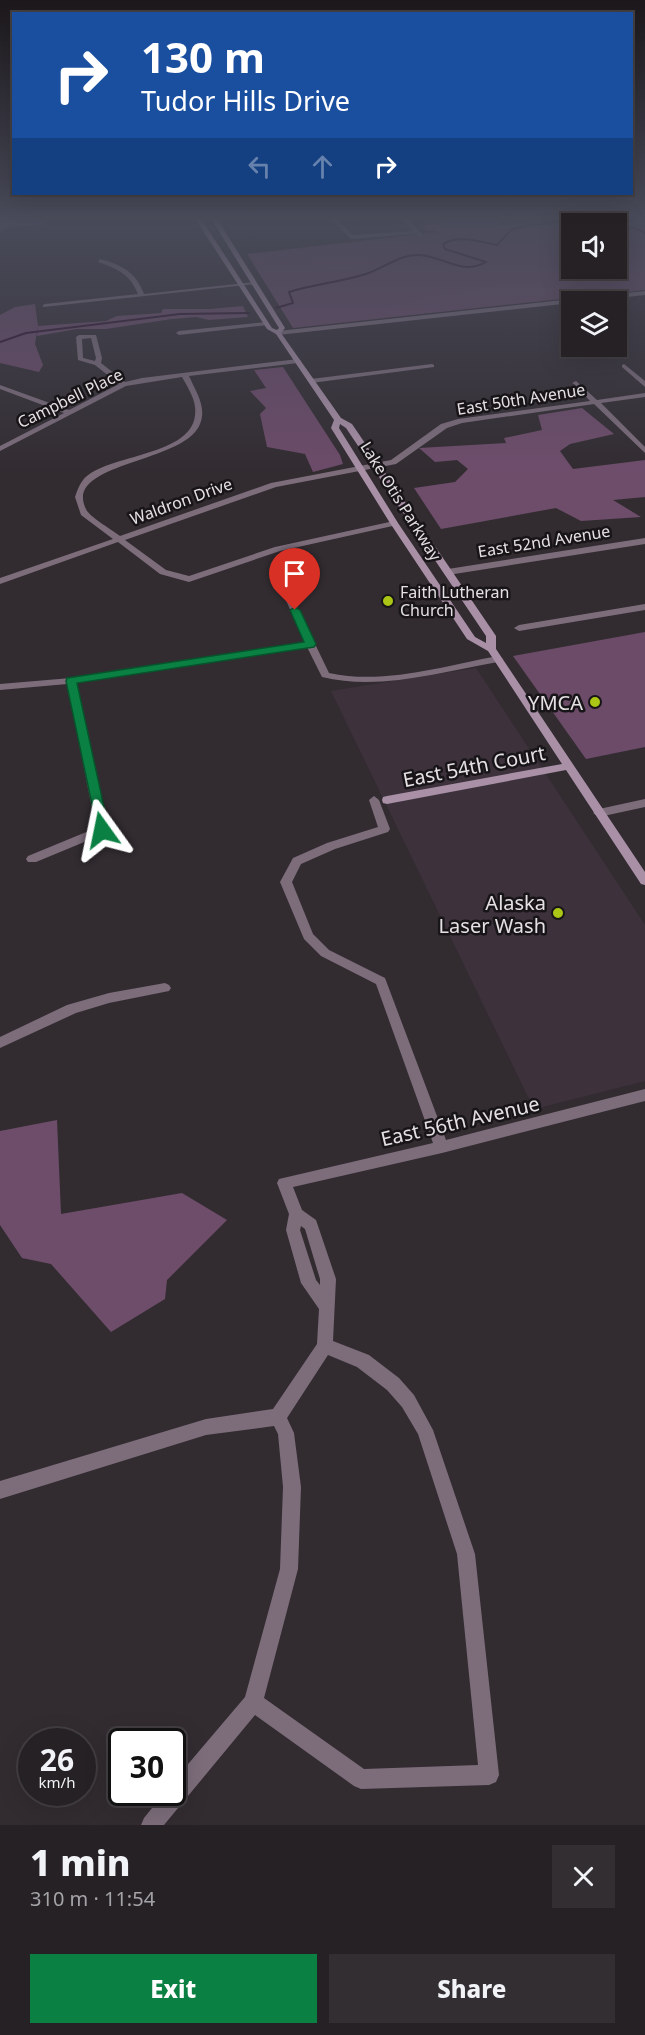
<!DOCTYPE html>
<meta charset="utf-8">
<style>
body{margin:0;font-family:"Noto Sans",sans-serif;background:#322e32;color:#f1f3f6;height:100vh;display:flex;flex-direction:column;font-size:22px;white-space:nowrap}
*{box-sizing:border-box;margin:0}
p{font-size:20px;color:#a4a3a7}
.icon{flex:none;width:33px;height:33px;fill:none;stroke:currentColor;stroke-width:2;stroke-linecap:round;stroke-linejoin:round}
.map{position:relative;height:1825px;overflow:hidden}
.sheet{display:flex;flex-direction:column;background:#262125;flex:1}
.sheet>*{flex:none}
.guide{position:absolute;left:12px;top:12px;width:621px;height:183px;border-radius:0px;box-shadow:0 6px 24px #0002,0 0 0 2px #423e42;background:#1a4fa0;color:#fff;overflow:hidden}
.fabs{position:absolute;left:561px;top:213px;display:grid;gap:12px}
.fabs a{display:grid;place-items:center;width:66px;height:66px;border-radius:0px;background:#262125;box-shadow:0 6px 24px #0002,0 0 0 2px #423e42;font-size:30px}
.speed{position:absolute;left:18px;top:1728px;display:flex;gap:12px;font-size:30px;font-weight:700;text-align:center}
.speed>*{display:grid;place-content:center;width:78px;height:78px;border-radius:50%;background:#262125;box-shadow:0 6px 24px #0002,0 0 0 2px #423e42;line-height:1}
.speed small{font-size:15px;font-weight:400}
.speed .limit{border:3px solid #111;border-radius:9px;background:#fff;color:#111}
.pin{position:absolute;display:grid;place-items:center;width:51px;height:51px;color:#fff;margin:-62px -26px;border-radius:50% 50% 50% 0;rotate:-45deg;box-shadow:0 0 6px #0007}
.pin .icon{rotate:45deg}
.me{position:absolute;width:66px;margin:-33px;rotate:348deg;stroke-linejoin:round;filter:drop-shadow(0 0 4px #0008)}
.turn{display:flex;align-items:center;gap:21px;height:126px;padding:0 30px;font-size:27px}
.turn .icon{width:78px;height:78px;stroke-width:2.5}
.turn b{display:block;font-size:42px;line-height:51px}
.lanes{display:flex;align-items:center;height:57px;padding:0 30px;background:#0003;justify-content:center;gap:30px;direction:ltr}
.lanes .off{opacity:.35}
.round{display:grid;place-items:center;flex:none;width:63px;height:63px;border-radius:0px;background:#322e32}
.summary{display:flex;align-items:center;justify-content:space-between;height:102px;padding:0 30px}
h1{font-size:36px;font-weight:800;line-height:45px}
.primary-button{display:flex;gap:12px;margin-top:auto;padding:12px 30px}
.primary-button a{flex:1;height:69px;border-radius:0px;background:#0b8043;color:#fff;font-size:24px;font-weight:800;line-height:69px;text-align:center}
.primary-button a+a{background:#322e32;color:#f1f3f6}
.map>svg:first-child{display:block}
.built{fill:#3d323c}
.green{fill:#6c4b69;fill-rule:evenodd}
.forest{fill:#6e4d6b}
.lines{fill:none;stroke-linecap:round;stroke-linejoin:round}
.stream{stroke:#2e112c;stroke-width:2}
.street{fill:#7d6d7b;fill-rule:evenodd}
.secondary{fill:#a990a7;fill-rule:evenodd}
.route{fill:#0b8043;stroke:#07532c;stroke-width:1.5}
.poi-dot{fill:#abc615;stroke:#181518;stroke-width:2}
.labels{text-anchor:middle;dominant-baseline:central;stroke-width:5;stroke-linejoin:round;paint-order:stroke}
.far-street-label{font-size:16px;fill:#e5e0e4;stroke:#181518}
.far-poi-label{font-size:16px;fill:#e5e0e4;stroke:#181518;text-anchor:start}
.poi-label{font-size:20px;fill:#e5e0e4;stroke:#181518;text-anchor:end}
.street-label{font-size:20px;fill:#e5e0e4;stroke:#181518}
</style>
<div class="map">
<svg width="645" height="1825" viewBox="0 0 645 1825">
<rect width="100%" height="100%" fill="#322c31"/>
<!-- built -->
<path class="built" d="M476,668L645,925V1081L534,1109L331,691Z"/>
<!-- green -->
<g class="green">
<path d="M0,217H44L42,225L10,227L0,232Z"/>
<path d="M569,217H645V290L293,328L247,254ZM572,224H616V268H572Z"/>
<path d="M35,304L38,326L35,344L43,365L39,372L0,363V315L15,307Z"/>
<path d="M283,367L340,455L343,464L313,472L305,454L267,447L260,414L266,408L250,391L266,388L254,370Z"/>
<path d="M645,632V747L586,759L513,656Z"/>
</g>
<!-- forest -->
<g class="forest">
<path d="M460,217H498L502,221L493,234L460,235L426,230L423,225Z"/>
<path d="M535,229H569L567,241L571,242V258L563,252L525,237Z"/>
<path d="M390,238L413,240L422,247L402,249L374,257L369,267C345,271 320,274 301,255L263,259L260,265L257,266L250,255Z"/>
<path d="M645,259V289L391,316L382,310L431,296L495,286L568,280L597,269L616,268L617,267Z"/>
<path d="M243,306L248,317L209,320L196,317L172,319L106,329H77L37,336L38,326L106,321L117,316L161,313L163,309H210Z"/>
<path d="M582,408L614,434L570,444L560,451L573,469L645,460V497L613,500L641,517L581,521L556,508L441,529L414,488L455,482L468,469L457,460L435,462L419,448L506,443L504,438L542,430L538,415Z"/>
<path d="M57,1120L61,1214L182,1193L227,1220L167,1280L165,1299L111,1332L51,1264L22,1258L0,1225V1131Z"/>
</g>
<g class="lines">
<!-- stream -->
<g class="stream">
<path d="M616,228L633,227L645,233"/>
<path d="M276,308L293,303L289,292C314,284 341,282 366,274C384,268 400,254 419,255C443,256 462,276 486,262L445,249L443,244C459,234 480,242 497,245L511,230L517,228L564,220L580,224"/>
<path d="M0,342L26,333L180,314L249,313"/>
</g>
<!-- street -->
<g class="street">
<path d="M329,217H371L339,221L352,235L413,231L400,217H406L423,235L420,237L416,234L351,239Z"/>
<path d="M100,259C122,265 136,272 144,294L254,282L257,284L43,307V305L45,304L138,294C130,274 118,269 98,262Z"/>
<path d="M645,291V295L278,335L275,333L278,331Z"/>
<path d="M266,322L268,323V325L179,335L176,333L179,331Z"/>
<path d="M79,335H96L102,358L101,363L125,382L142,378L298,359L301,361L298,363L189,376C196,392 207,407 200,424C185,464 59,462 87,511C92,518 112,530 120,536L271,483L391,460L441,424L458,419L590,401L574,384L572,383L576,381L597,400L645,393V397L601,403L645,447V453L594,404L462,423L447,428L396,464L276,487L125,540L166,570L189,576L275,547L394,521H397V525L280,551L189,582L160,574L118,542L0,584V578L113,539L81,515L75,497C77,491 79,485 83,480C107,452 201,458 195,407C194,397 187,386 182,377L126,386L0,451V446L64,413L0,389V385L69,410L119,384L95,365L78,360L76,337ZM91,338L96,358L95,361L83,358L82,339Z"/>
<path d="M432,364L434,365V367L311,383L308,381L311,379Z"/>
<path d="M624,364L645,381V387L622,367V365Z"/>
<path d="M645,538V544L448,575L444,572L448,569Z"/>
<path d="M287,591L291,594L329,673C384,685 444,666 498,656L503,659L498,662C441,672 379,691 322,677L307,647L76,683L108,830L106,833L36,862H28L26,859L28,856L96,828L67,684L0,690V684L71,678L305,642L283,594Z"/>
<path d="M645,604V610L519,631L514,628L519,625Z"/>
<path d="M374,796L379,800L390,829L388,832L335,849L301,864L292,882L313,934L329,950L385,978L446,1140L645,1089V1101L442,1153L293,1187L302,1210L316,1220L336,1279L333,1341L369,1355L399,1378L414,1395L433,1430L475,1554L499,1775L496,1782L489,1785L361,1789L354,1786L255,1715L164,1825H141L144,1818L165,1792H172V1783L245,1697L280,1569L283,1487L278,1434L274,1426L206,1435L0,1499V1481L206,1419L273,1409L317,1344L319,1309L301,1283L286,1230L289,1214L277,1183L279,1179L433,1143L376,984L321,956L304,939L280,882L293,858L327,843L378,827L369,800ZM301,1226L305,1229L320,1279V1285L316,1280L300,1230ZM328,1355L357,1367L387,1390L402,1407L418,1434L457,1554L478,1765L364,1769L264,1698L298,1569L301,1487L294,1433L287,1418Z"/>
<path d="M645,799V807L599,817L593,813L599,809Z"/>
<path d="M165,983L169,985L171,988L169,991L109,1003L76,1013L0,1048V1037L67,1005L109,993Z"/>
</g>
<!-- secondary -->
<path class="secondary" d="M194,217H200L272,328L277,330L279,328L210,217H216L285,328L281,333L341,418L352,424L496,636V649L645,872V885L641,884L566,770L387,804L383,803L382,800L383,797L387,796L562,764L488,651L467,639L390,523L331,428L334,420L276,334L267,329ZM340,424L346,428L486,636V643L475,637L398,523L339,428Z"/>
</g>
<!-- sky -->
<linearGradient id="sky" x2="0" y2="1"><stop stop-color="#1c181b"/><stop offset="0.46" stop-color="#494b5a"/><stop offset="1" stop-color="#494b5a" stop-opacity="0"/></linearGradient>
<rect width="645" height="473" fill="url(#sky)"/>
<!-- route -->
<path class="route" d="M295,607L300,610L316,644L314,647L77,683L109,830L107,833H98L66,681L67,678L304,642L290,610Z"/>
<!-- markers -->
<g class="poi-dot">
<circle cx="388" cy="601" r="6"/>
<circle cx="595" cy="702" r="6"/>
<circle cx="558" cy="913" r="6"/>
</g>
<g class="labels">
<!-- far-street labels -->
<g class="far-street-label">
<text transform="translate(70 398) rotate(-26)">Campbell Place</text>
<text transform="translate(521 399) rotate(-9)">East 50th Avenue</text>
<text transform="translate(181 501) rotate(-20)">Waldron Drive</text>
<text transform="translate(401 501) rotate(58)">Lake Otis Parkway</text>
<text transform="translate(544 541) rotate(-9)">East 52nd Avenue</text>
</g>
<!-- far-poi labels -->
<g class="far-poi-label">
<text x="400" y="592">Faith Lutheran<tspan x="400" dy="18">Church</tspan></text>
</g>
<!-- poi labels -->
<g class="poi-label">
<text x="583" y="702">YMCA</text>
<text x="546" y="902">Alaska<tspan x="546" dy="23">Laser Wash</tspan></text>
</g>
<!-- street labels -->
<g class="street-label">
<text transform="translate(474 766) rotate(-11)">East 54th Court</text>
<text transform="translate(460 1121) rotate(-13)">East 56th Avenue</text>
</g>
</g>
</svg>
<div class="fabs">
<a><svg class="icon" aria-label="sound" viewBox="0 0 24 24"><path d="M4 9h4l5-4v14l-5-4H4zM17 9q2 3 0 6"/></svg></a>
<a><svg class="icon" aria-label="layers" viewBox="0 0 24 24"><path d="M12 4l9 5-9 5-9-5zM3 14l9 5 9-5"/></svg></a>
</div>
<div class="speed"><div>26<small>km/h</small></div><div class="limit">30</div></div>
<div class="pin" style="left:295px;top:610px;background:#d93025"><svg class="icon" aria-label="arrive" viewBox="0 0 24 24"><path d="M6 21V4h12l-3 4 3 4H6"/></svg></div>
<svg class="me" style="left:102px;top:830px" viewBox="-20 -20 40 40"><path d="M0-17L14 15 0 8-14 15z" fill="#0b8043" stroke="#fff" stroke-width="4"/></svg>
<div class="guide">
<div class="turn"><svg class="icon" aria-label="right" viewBox="0 0 24 24"><path d="M7 20v-9h11M14 6l5 5-5 5"/></svg><div><b>130 m</b>Tudor Hills Drive</div></div>
<div class="lanes"><svg class="icon off" aria-label="left" viewBox="0 0 24 24"><path d="M17 20v-9H6M10 6l-5 5 5 5"/></svg><svg class="icon off" aria-label="ahead" viewBox="0 0 24 24"><path d="M12 20V5M6 11l6-6 6 6"/></svg><svg class="icon" aria-label="right" viewBox="0 0 24 24"><path d="M7 20v-9h11M14 6l5 5-5 5"/></svg></div>
</div>
</div>
<section class="sheet">
<div class="summary"><div><h1>1 min</h1><p>310 m · 11:54</p></div><a class="round"><svg class="icon" aria-label="close" viewBox="0 0 24 24"><path d="M6 6l12 12M18 6L6 18"/></svg></a></div>
<div class="primary-button"><a>Exit</a><a>Share</a></div>
</section>
